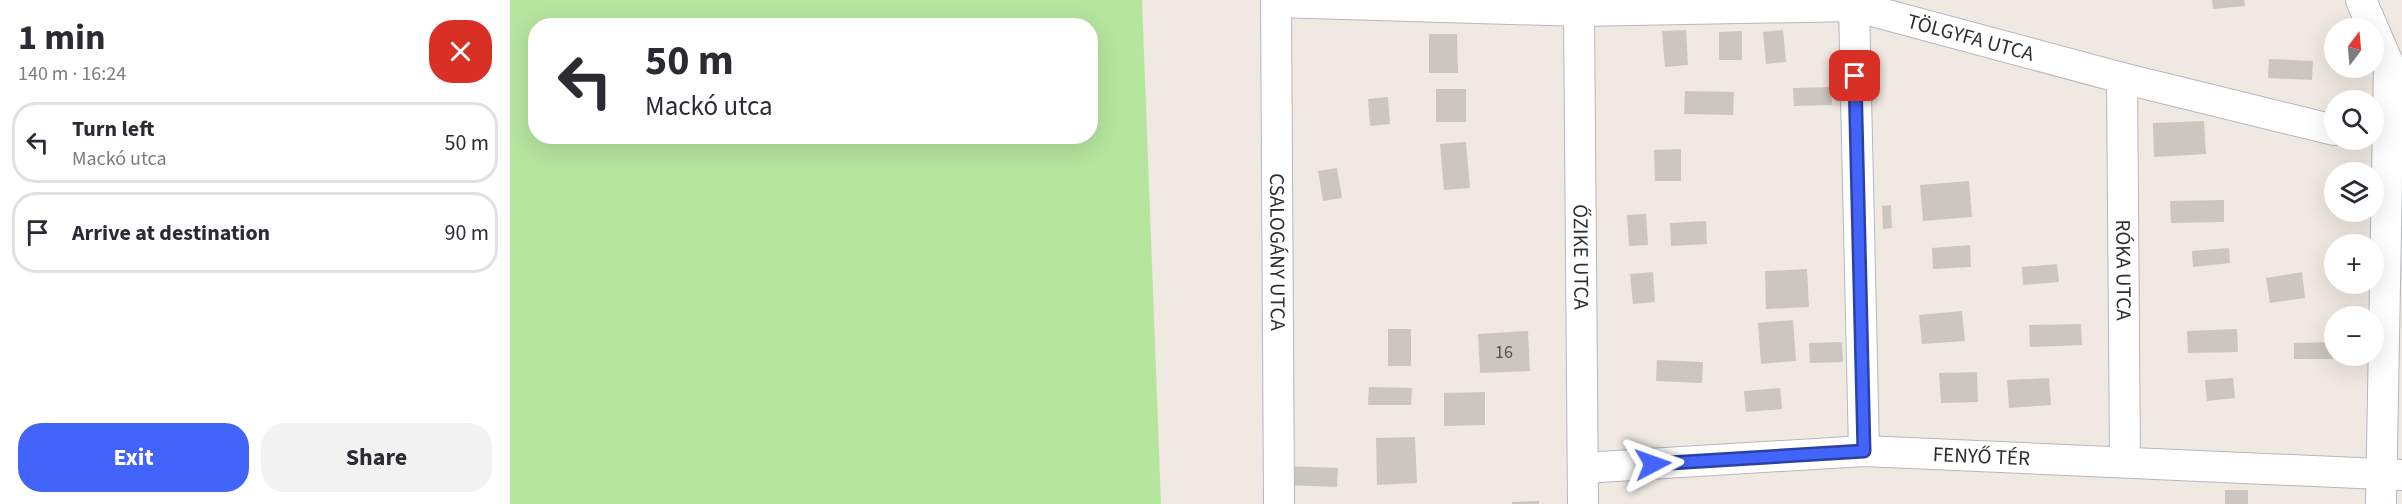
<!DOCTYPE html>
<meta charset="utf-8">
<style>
body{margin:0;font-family:"Source Sans 3",sans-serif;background:#f2f2f3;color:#2b2b33;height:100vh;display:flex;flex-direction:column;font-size:22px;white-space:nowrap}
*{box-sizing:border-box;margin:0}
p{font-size:20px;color:#7c7c81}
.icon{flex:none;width:33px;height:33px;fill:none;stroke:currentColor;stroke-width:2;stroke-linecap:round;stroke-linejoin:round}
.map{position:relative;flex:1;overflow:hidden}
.sheet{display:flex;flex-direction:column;background:#fff;width:510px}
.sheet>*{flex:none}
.hud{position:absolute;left:18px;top:18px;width:570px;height:126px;border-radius:24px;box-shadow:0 6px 24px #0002;background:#fff;color:#2b2b33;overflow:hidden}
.needle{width:39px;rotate:16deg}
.tools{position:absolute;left:1814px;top:18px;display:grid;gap:12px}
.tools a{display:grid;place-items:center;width:60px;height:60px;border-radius:50%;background:#fff;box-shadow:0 6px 24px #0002;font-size:30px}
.pin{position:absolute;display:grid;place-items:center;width:51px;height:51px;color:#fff;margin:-26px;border-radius:12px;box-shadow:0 3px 9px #0006}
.me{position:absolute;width:66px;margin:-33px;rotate:86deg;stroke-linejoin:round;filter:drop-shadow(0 0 4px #0008)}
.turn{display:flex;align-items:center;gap:21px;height:126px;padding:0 18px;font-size:27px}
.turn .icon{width:78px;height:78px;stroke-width:2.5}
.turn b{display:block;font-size:42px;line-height:51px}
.round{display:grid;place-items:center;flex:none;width:63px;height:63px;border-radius:24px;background:#f2f2f3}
.headline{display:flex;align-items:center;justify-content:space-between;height:102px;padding:0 18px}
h1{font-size:36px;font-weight:700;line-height:45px}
.action{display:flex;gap:12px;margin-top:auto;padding:12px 18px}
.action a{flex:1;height:69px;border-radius:24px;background:#4264fb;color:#fff;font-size:24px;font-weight:700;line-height:69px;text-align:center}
.action a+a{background:#f2f2f3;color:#2b2b33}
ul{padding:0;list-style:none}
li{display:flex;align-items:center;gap:18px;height:81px;margin:0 12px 9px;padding:0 6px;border:3px solid #e1e1e2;border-radius:24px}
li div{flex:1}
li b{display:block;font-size:22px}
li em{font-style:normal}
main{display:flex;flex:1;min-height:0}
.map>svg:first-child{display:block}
.green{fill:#b6e59e;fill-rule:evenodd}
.building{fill:#cbc7bf}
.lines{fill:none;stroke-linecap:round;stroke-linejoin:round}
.minor-casing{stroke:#b4b7c1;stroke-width:32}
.minor{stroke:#fff;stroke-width:30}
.route-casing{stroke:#2b41a3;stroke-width:15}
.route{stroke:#4264fb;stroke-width:10}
.labels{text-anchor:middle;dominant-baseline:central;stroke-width:5;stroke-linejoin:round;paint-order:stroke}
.number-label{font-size:18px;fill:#555452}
.street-label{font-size:21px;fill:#2e2e2e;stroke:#fff}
</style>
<main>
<section class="sheet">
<div class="headline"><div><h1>1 min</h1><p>140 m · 16:24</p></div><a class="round" style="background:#d93025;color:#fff"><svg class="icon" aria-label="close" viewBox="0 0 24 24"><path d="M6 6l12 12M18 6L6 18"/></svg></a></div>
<ul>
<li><svg class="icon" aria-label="left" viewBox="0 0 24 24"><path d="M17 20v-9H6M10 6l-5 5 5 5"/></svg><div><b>Turn left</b><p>Mackó utca</p></div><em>50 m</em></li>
<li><svg class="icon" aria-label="arrive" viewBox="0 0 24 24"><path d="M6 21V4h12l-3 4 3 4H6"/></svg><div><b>Arrive at destination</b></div><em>90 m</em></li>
</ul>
<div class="action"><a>Exit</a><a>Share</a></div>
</section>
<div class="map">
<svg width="1892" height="504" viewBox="0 0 1892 504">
<rect width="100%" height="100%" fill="#efe9e1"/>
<!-- green -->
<path class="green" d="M0,0H632L651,504H0ZM26,26H580V136H26Z"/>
<!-- building -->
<g class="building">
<path d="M1702,0H1734L1735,6L1703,9Z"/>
<path d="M1176,30L1178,65L1155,67L1152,31Z"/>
<path d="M1273,30L1276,62L1256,64L1253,32Z"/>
<path d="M1232,31V60H1209V32Z"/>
<path d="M919,34H947L948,73H919Z"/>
<path d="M1759,59L1803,61L1802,80L1758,78Z"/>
<path d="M1321,87L1322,105L1284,106L1283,88Z"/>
<rect x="926" y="89" width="30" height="33"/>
<path d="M1175,91L1224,92L1223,115L1174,114Z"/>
<path d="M878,97L880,124L860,126L858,99Z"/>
<path d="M1694,121L1696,154L1644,157L1643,123Z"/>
<path d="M956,142L960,188L934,190L930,144Z"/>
<path d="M1171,149V181H1145L1144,150Z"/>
<path d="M827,168L832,198L813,201L808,171Z"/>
<path d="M1459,181L1462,217L1413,221L1410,185Z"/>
<path d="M1714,200V222L1661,223L1660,201Z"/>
<path d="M1381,205L1382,228L1373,229L1372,206Z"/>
<path d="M1136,214L1138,245L1119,246L1117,215Z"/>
<path d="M1196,221L1197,244L1161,246L1160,223Z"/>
<path d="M1460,245L1461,267L1423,269L1422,248Z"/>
<path d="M1719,248L1720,263L1683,267L1682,251Z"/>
<path d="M1547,264L1549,282L1513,285L1512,267Z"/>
<path d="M1297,269L1299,307L1256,309L1255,271Z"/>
<path d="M1143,272L1145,302L1123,304L1120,274Z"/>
<path d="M1792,272L1795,298L1760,303L1756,278Z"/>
<path d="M1452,311L1455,341L1412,344L1409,315Z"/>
<path d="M1283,320L1286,361L1251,364L1248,323Z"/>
<path d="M1571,324L1572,345L1520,347L1519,325Z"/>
<rect x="878" y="329" width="23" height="37"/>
<path d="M1727,329L1728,352L1678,353L1677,331Z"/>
<path d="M1018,331L1020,371L970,373L968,334Z"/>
<path d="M1332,342L1333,362L1300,363L1299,343Z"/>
<path d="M1822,342L1823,359H1784V343Z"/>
<path d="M1147,360L1193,362L1192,383L1146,381Z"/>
<path d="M1467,372L1468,402L1431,403L1429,373Z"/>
<path d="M1539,378L1541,405L1499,408L1497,380Z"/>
<path d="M1723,378L1725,398L1697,401L1695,380Z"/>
<path d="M859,387L902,388L901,405H858Z"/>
<path d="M1270,388L1272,409L1236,412L1234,391Z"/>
<path d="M975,392V425L934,426V393Z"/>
<path d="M905,437L907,483L867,485L866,438Z"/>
<path d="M775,466L828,468L827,487L774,485Z"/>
<rect x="1715" y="490" width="23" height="14"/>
<path d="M1029,501V504H1002V502Z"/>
</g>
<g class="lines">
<!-- minor casing -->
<g class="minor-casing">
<g id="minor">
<path id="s1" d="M766,0L769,504"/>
<path d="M1851,0L1879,65L1871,504"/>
<path id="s2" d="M767,2L1069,11L1344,6L1612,78L1824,130"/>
<path d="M1344,6L1354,451"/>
<path id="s3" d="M1069,11L1073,504"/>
<path id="s4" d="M1612,78L1615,461"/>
<path id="s5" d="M1073,468L1354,451L1892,475"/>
</g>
</g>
<!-- minor -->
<use href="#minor" class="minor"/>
</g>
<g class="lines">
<!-- route casing -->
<g class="route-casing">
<path id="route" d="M1143,464L1354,451L1345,76"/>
</g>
<!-- route -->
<use href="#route" class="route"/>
</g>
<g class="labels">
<!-- number labels -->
<g class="number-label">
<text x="994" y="352">16</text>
</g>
<!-- street labels -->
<g class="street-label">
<text stroke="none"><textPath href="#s2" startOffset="698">TÖLGYFA UTCA</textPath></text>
<text stroke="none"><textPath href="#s1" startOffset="252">CSALOGÁNY UTCA</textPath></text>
<text stroke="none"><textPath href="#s3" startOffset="246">ŐZIKE UTCA</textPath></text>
<text stroke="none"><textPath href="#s4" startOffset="192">RÓKA UTCA</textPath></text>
<text stroke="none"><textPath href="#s5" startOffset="399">FENYŐ TÉR</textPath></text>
</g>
</g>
</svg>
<div class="tools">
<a><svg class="needle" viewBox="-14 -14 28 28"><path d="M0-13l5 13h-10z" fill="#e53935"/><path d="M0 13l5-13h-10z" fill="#7c7c81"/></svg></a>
<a><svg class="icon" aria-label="search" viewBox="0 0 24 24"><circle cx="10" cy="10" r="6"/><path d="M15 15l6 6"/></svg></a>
<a><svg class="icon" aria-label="layers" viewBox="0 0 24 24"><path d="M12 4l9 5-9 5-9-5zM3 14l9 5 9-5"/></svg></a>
<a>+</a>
<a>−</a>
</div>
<div class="pin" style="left:1345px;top:76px;background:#d93025"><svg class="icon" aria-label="arrive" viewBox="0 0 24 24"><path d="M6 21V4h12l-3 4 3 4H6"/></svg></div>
<svg class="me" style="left:1143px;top:464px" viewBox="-20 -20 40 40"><path d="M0-17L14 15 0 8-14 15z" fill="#4264fb" stroke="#fff" stroke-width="4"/></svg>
<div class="hud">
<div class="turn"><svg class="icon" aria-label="left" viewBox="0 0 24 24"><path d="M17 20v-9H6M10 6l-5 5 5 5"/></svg><div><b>50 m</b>Mackó utca</div></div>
</div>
</div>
</main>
